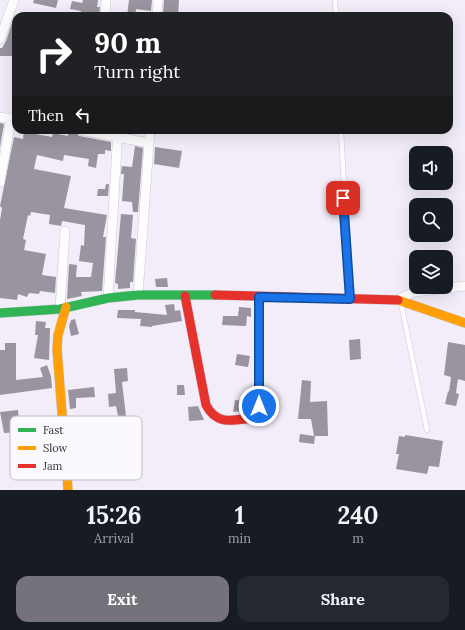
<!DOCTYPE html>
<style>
body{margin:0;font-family:Lora,serif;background:#242831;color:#f1f3f6;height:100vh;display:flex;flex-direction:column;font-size:15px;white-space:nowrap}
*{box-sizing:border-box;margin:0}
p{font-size:13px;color:#9ea1a6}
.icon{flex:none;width:22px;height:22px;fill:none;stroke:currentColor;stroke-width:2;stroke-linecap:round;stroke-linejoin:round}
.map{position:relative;height:490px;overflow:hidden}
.panel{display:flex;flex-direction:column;background:#171b24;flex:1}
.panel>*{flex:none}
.top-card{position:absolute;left:12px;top:12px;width:441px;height:122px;border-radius:12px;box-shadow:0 4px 16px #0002;background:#202124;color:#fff;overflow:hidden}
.controls{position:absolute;left:409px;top:146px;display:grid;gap:8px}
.controls a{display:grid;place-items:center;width:44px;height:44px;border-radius:8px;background:#171b24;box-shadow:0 4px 16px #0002;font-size:20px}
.pin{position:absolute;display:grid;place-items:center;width:34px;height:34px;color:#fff;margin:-17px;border-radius:8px;box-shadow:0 2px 6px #0006}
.me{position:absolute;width:44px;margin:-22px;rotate:0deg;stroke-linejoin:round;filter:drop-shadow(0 0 3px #0008)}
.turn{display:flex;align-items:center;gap:14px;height:84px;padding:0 16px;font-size:18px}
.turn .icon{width:52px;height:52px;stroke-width:2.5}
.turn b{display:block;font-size:28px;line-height:34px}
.then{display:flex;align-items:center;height:38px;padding:0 16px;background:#0003;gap:8px;font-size:15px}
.eta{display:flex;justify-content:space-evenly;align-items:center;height:68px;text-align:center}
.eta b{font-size:24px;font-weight:800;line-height:28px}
.cta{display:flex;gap:8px;margin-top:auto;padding:8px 16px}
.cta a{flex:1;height:46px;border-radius:12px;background:#76727c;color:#fff;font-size:16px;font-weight:800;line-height:46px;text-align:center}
.cta a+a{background:#242831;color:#f1f3f6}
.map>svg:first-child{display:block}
.building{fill:#99949f}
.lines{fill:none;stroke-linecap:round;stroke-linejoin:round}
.lane-casing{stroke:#cfcad4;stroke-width:5.5}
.street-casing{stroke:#cfcad4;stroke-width:10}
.fast-casing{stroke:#cfcad4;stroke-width:10}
.slow-casing{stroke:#cfcad4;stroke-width:10}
.jam-casing{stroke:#cfcad4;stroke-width:10}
.lane{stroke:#fdfcfe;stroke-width:4.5}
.street{stroke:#fdfcfe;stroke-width:9}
.fast{stroke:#30b455;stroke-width:9}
.slow{stroke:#ff9f0a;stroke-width:9}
.jam{stroke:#e5322d;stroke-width:9}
.route-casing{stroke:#114b97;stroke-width:10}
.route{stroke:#1a73e8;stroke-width:7}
.key{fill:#fbf8fe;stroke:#bfbcc3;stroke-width:1}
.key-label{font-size:11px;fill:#332f39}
</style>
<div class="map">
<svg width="465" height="490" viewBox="0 0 465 490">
<rect width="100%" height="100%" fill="#f2edf8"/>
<!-- building -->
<g class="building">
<path d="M34,0H58L56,8L33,3Z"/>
<path d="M83,0H98L97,7H100L99,16L81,13V11L70,9L72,1L82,3Z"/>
<path d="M129,0H152L151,11L136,9L135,16H127Z"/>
<path d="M164,0H179L178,16H163Z"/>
<path d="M13,20H16V56H0V48H2L6,41Z"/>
<path d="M0,123L4,124L0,147Z"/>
<path d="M24,130H36L35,134L52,137L53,133L68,136V130H74L79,136L111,142V151L105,150V154H98L96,168L88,166L89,159L64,155L63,161L37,155L34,169L71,176L64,208L107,215L103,237H106L102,291L81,292L82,296L67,299L69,264L77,265L76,277H91L93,263L79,261L81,245L84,246L85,225L62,221L61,226L49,224L50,215L31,212L30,216L28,215L23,239L26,240L24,250L46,254L42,275L56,277L55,293L40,291L39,294L29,293L27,297L18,294L17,300L0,298V220L2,208L0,206L14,137L23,139Z"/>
<path d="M135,146L143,148L138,212H133L132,202L122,201L124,174H121L122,166L132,167Z"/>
<path d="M155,147L182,151L179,168L154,164Z"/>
<path d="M106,184H109L108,196H97L98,189H105Z"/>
<path d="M121,214L133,215L131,238L136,239L133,282H130V288L118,289V284L115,283Z"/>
<path d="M167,278L168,287H156L155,279Z"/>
<path d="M174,304L175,311L180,310L182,321L152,326V327L140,326L141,319L117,318L118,310H135V312L167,315L165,305Z"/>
<path d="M239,307L251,308V317L247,316L246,326L222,325L223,316H238Z"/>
<path d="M75,319L79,334L71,336L69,326L71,320Z"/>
<path d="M36,321L46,322L45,328H50L49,360L34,358L38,335H35Z"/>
<path d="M360,339L361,359L350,360L349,340Z"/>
<path d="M448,342L465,345V381L458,379L456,393L459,394L456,406L445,404L448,391L449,392L451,377L444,375Z"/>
<path d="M5,343H16V380L43,377L40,368L47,365L51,376L52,388L0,395V350H5Z"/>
<path d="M237,354L250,356L248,367L235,365Z"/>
<path d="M127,368L128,381L122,382L126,416H129V423H120V416H118L116,406L109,407L108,394L116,393L114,369Z"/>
<path d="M302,380L311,381L310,402L327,401L328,436H315L314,444L299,442L300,434L314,436L311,419H298Z"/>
<path d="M177,385H184L185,395H177Z"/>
<path d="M94,387L95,397L76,398V408L70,409L68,390Z"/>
<path d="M235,400L251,402L250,410L233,412Z"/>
<path d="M198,406L204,420L189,421L188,407Z"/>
<path d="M18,410L20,432L4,433L0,412Z"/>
<path d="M405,435L443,441L439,467L429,466L427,474L396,469L399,454H396L399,436L405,437Z"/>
</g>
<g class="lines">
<!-- lane casing -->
<g class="lane-casing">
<g id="lane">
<path d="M335,0L336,16"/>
<path d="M341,130L350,298"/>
<path d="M401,303L427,430"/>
</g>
</g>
<!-- street casing -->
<g class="street-casing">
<g id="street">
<path d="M105,16L106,0"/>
<path d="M157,16L158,0"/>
<path d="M0,39L14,0"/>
<path d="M0,117L16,120"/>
<path d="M80,130L149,143"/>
<path d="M0,182L11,119"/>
<path d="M138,295L150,130"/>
<path d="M108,298L118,130"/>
<path d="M397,300L414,292L465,286"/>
<path d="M60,309L65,231"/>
</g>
</g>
<!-- fast casing -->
<g class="fast-casing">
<g id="fast">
<path d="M259,297V385"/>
<path d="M0,313L60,309L108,298L138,295H215"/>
</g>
</g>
<!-- slow casing -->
<g class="slow-casing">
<g id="slow">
<path d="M398,300L465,323"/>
<path d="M66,307L58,335L57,349L68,490"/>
</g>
</g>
<!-- jam casing -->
<g class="jam-casing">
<g id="jam">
<path d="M215,295L398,300"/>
<path d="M185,296L206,405C217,426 233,420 253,418C261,410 259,396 259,385"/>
</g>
</g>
<!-- lane -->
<use href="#lane" class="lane"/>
<!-- street -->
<use href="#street" class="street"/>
<!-- fast -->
<use href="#fast" class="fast"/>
<!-- slow -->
<use href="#slow" class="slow"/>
<!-- jam -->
<use href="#jam" class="jam"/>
</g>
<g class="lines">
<!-- route casing -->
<g class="route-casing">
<path id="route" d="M259,406V297L350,299L343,198"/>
</g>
<!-- route -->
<use href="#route" class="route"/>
</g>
<!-- legend -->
<rect x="10" y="416" width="132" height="64" rx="6" class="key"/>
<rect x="18" y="428" width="18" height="4" fill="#30b455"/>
<rect x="18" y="446" width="18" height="4" fill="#ff9f0a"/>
<rect x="18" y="464" width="18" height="4" fill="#e5322d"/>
<g class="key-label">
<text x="43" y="434">Fast</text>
<text x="43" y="452">Slow</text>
<text x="43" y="470">Jam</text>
</g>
</svg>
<div class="controls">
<a><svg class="icon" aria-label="sound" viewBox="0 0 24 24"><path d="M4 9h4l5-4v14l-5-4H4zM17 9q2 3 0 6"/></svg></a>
<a><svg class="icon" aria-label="search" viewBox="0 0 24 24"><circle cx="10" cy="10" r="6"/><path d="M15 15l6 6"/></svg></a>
<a><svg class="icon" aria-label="layers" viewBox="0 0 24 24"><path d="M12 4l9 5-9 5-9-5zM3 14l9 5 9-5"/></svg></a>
</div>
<div class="pin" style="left:343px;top:198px;background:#d93025"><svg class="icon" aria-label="arrive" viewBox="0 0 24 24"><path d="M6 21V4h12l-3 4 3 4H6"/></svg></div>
<svg class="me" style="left:259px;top:406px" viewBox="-20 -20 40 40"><circle r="17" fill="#1a73e8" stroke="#fff" stroke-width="3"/><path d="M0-11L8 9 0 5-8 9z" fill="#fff"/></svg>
<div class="top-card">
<div class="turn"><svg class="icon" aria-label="right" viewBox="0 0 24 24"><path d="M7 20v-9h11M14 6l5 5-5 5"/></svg><div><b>90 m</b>Turn right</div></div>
<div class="then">Then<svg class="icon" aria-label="left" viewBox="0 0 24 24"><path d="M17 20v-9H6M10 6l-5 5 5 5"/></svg></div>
</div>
</div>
<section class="panel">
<div class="eta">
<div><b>15:26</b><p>Arrival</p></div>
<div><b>1</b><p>min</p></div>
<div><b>240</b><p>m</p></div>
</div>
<div class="cta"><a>Exit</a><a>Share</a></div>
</section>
